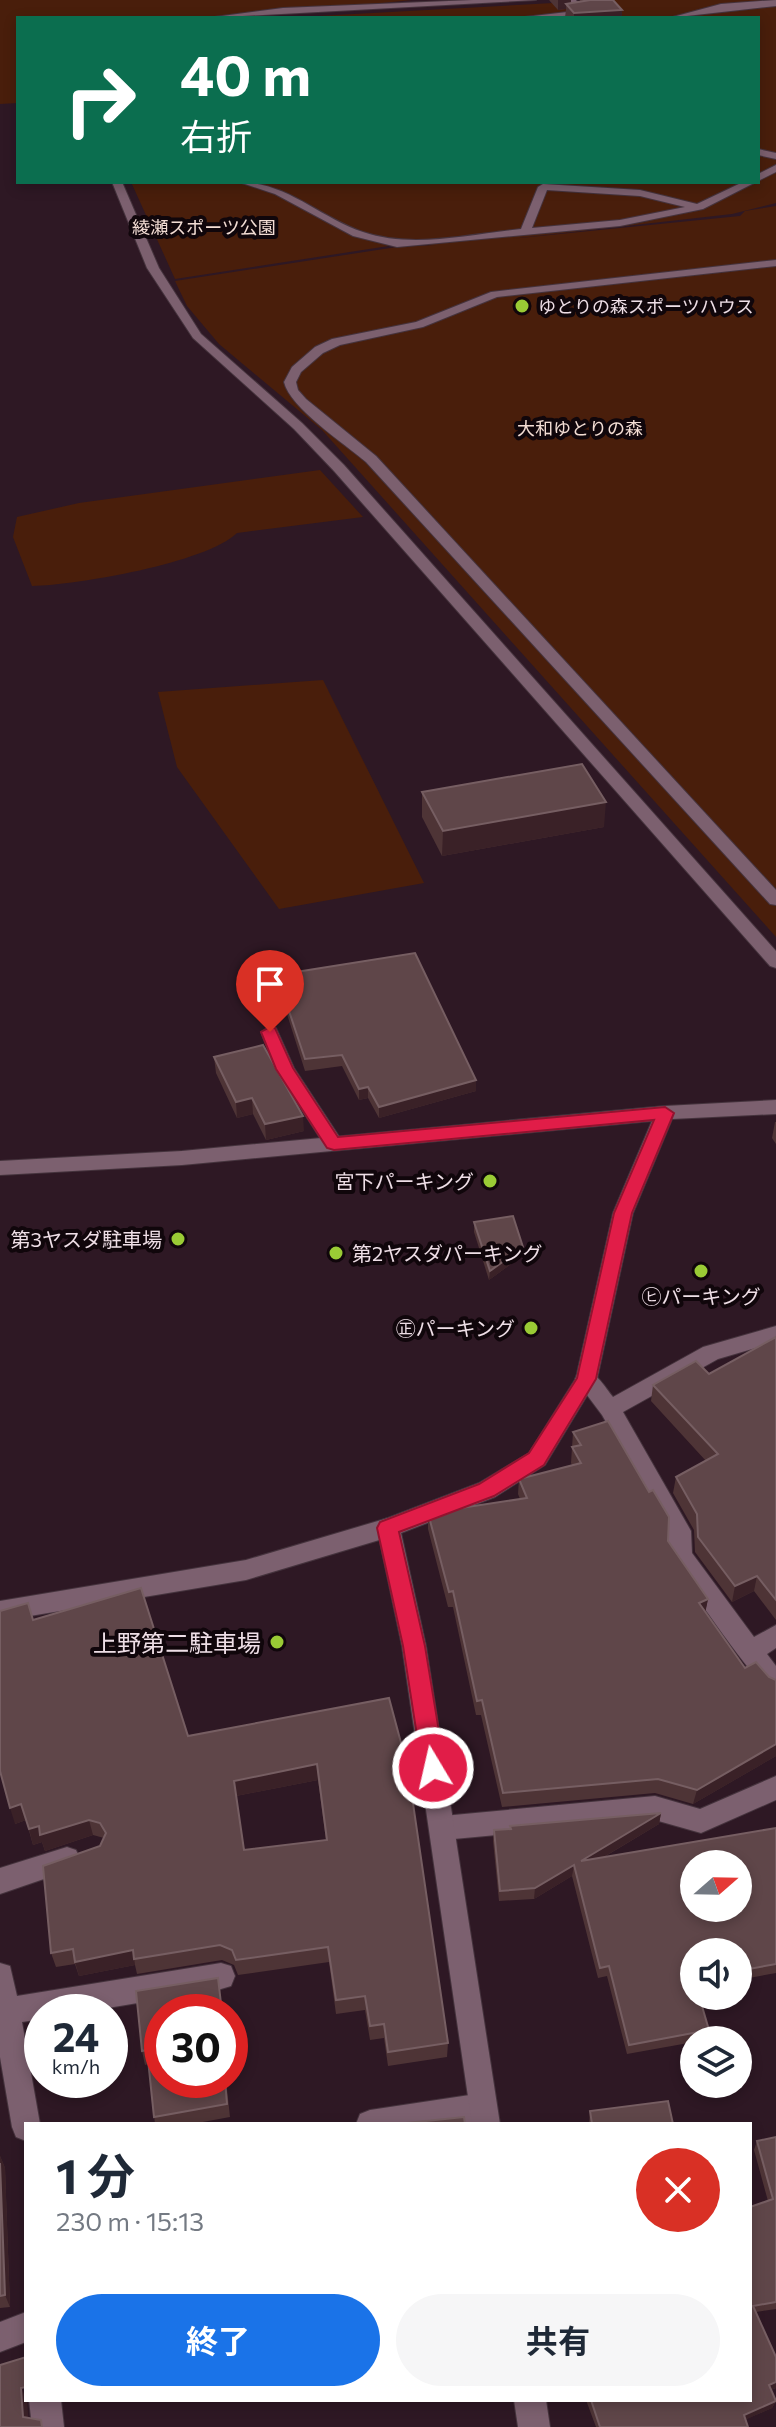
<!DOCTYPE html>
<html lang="ja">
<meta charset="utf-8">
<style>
body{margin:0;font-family:Commissioner,"Noto Sans JP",sans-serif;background:#f6f6f7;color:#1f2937;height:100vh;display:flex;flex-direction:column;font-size:30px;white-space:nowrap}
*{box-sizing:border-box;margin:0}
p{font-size:26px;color:#747a83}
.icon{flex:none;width:44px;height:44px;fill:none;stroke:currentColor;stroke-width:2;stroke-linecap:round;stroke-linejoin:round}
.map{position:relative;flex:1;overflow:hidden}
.details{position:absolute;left:24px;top:2122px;width:728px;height:280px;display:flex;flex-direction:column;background:#fff;border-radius:0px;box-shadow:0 4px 12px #0003}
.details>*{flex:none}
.banner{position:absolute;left:16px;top:16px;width:744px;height:168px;border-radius:0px;box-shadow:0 4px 12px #0003;background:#0b6e4f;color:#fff;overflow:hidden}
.needle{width:52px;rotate:70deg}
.buttons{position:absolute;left:680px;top:1850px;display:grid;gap:16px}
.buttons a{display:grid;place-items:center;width:72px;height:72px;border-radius:50%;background:#fff;box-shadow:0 4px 12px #0003;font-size:40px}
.speed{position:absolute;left:24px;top:1994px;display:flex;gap:16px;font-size:40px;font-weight:700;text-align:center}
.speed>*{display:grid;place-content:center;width:104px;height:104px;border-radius:50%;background:#fff;box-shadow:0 4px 12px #0003;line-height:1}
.speed small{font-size:20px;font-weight:400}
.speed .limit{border:12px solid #d22;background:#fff;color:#111}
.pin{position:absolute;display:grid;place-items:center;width:68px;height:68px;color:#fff;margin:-82px -34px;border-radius:50% 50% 50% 0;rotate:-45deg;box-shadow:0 0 8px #0007}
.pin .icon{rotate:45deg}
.me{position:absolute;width:88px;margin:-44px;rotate:351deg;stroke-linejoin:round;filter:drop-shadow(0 0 6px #0008)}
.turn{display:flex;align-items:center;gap:28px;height:168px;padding:0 32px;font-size:36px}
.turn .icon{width:104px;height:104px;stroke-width:2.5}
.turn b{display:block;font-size:56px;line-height:68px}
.round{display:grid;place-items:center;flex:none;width:84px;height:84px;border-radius:42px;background:#f6f6f7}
.head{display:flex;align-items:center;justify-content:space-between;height:136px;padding:0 32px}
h1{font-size:48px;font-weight:700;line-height:60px}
.cta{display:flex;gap:16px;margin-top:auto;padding:16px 32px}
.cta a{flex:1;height:92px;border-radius:48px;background:#1a73e8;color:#fff;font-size:32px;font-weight:700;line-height:92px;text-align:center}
.cta a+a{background:#f6f6f7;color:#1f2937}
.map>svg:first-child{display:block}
.green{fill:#491e0b}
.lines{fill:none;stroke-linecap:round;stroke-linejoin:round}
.service-casing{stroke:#45333d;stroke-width:2}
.pedestrian-casing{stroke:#45333d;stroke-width:2}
.minor-casing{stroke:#45333d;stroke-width:2}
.tertiary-casing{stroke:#45333d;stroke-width:2}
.service{fill:#7c606f;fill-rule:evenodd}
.pedestrian{fill:#7c606f;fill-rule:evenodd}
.minor{fill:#7c606f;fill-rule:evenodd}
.tertiary{fill:#7c606f;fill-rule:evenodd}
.wall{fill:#4e3436;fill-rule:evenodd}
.shaded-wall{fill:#3a2127}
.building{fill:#5f4649;stroke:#765e62;stroke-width:2;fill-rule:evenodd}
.route{fill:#e11d48;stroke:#92132f;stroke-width:2}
.poi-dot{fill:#9acb35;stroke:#10060b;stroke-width:3}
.labels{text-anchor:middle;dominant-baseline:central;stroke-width:8;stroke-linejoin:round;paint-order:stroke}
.far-park-label{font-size:18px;fill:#f3ddd4;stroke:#10060b}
.far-poi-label{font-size:18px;fill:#eedee6;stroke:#10060b;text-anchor:start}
.poi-label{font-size:20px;fill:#eedee6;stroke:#10060b;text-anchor:end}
.near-poi-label{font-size:24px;fill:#eedee6;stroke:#10060b;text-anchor:end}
</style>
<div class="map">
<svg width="776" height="2427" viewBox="0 0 776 2427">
<rect width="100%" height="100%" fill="#2e1824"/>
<!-- green -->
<g class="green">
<path d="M0,0H412L230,18H18V103L0,104Z"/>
<path d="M608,0H776V203L732,214L510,239L740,216L745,211L776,206V937L322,430L219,344L187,306L175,281L397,247L436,245H395L175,279L131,182H758V18H281Z"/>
<path d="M320,470L363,517L237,533C206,563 77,585 32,586L13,537L17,517L79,503Z"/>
<path d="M323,680L424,883L279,909L177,767L158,692Z"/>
</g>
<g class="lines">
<!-- service casing -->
<g class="service-casing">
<g id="service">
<path d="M567,0H576L586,15L516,18L576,11Z"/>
<path d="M270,1026L276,1028L294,1068L344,1144L341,1149H327L276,1069L261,1032Z"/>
<path d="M776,1326V1342L718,1359L623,1412L691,1531L692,1553L754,1637L776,1625V1648L767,1654L776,1666V1696C758,1689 689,1585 672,1562L668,1555L669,1532L602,1415L575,1379L578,1373C595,1367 603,1385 613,1397L703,1347Z"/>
<path d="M388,1518L396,1521L399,1528L396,1535L246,1580L0,1621V1601L246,1560Z"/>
<path d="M776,1776V1800L701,1833L655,1820L443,1840L434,1837L430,1828L434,1819L443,1816L655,1796L700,1809Z"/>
<path d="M67,1847L76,1850L80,1859L76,1868L0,1894V1868Z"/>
<path d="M0,1963L10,1966L17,1996L221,1963L231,1966L235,1976L231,1986L221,1989L84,2012H42V2019L22,2022L40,2124H26V2141L16,2137L12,2127L0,2057Z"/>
<path d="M483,2093L493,2097L497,2107L493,2117C457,2132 396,2124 356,2124L360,2114L370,2110Z"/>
<path d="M26,2312V2342L0,2352V2322Z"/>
<path d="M29,2400H61L64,2427H32Z"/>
</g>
</g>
<!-- pedestrian casing -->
<g class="pedestrian-casing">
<g id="pedestrian">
<path d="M776,0V6L669,18L721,4Z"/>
<path d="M758,149L776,153V159L758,155Z"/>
<path d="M776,165V172L758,181V174Z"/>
<path d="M239,182C287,182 319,217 363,232C412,249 471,234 521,229L538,187L543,184L640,190L697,204L743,182H756L703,209L620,226L397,247L353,236L275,194ZM547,190L640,196L685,207L620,220L532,228Z"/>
<path d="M776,260V266L497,297L423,327L340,345L323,353L301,372L296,382L298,390L306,399L376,456L776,890V905L770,904L366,462C345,444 290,408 284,382L292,367L315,347L332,339L416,322L491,292Z"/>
</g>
</g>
<!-- minor casing -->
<g class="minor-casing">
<g id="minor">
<path d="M776,1100V1114L672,1119L633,1213L597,1379L545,1465L495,1497L401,1533L426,1646L500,2124H472L402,1646L377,1528L380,1521L479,1483L529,1453L576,1378L613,1213L652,1121L182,1165L0,1175V1161L182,1151L665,1106Z"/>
<path d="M514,2400H546L550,2427H518Z"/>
</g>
</g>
<!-- tertiary casing -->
<g class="tertiary-casing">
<g id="tertiary">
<path d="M473,0H536L207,18L283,8Z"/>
<path d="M112,182H122L159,268L201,334L302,423L344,465L776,951V968L770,966L334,471L294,429L193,338L147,268Z"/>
</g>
</g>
<!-- service -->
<use href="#service" class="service"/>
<!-- pedestrian -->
<use href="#pedestrian" class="pedestrian"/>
<!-- minor -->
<use href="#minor" class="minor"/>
<!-- tertiary -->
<use href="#tertiary" class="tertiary"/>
</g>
<!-- wall -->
<g class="wall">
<path d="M549,0H571V3L580,2V0H613L622,18H565L566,9L558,10Z"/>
<path d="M422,792L604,827L442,856L422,817Z"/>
<path d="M279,981L476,1080V1091L379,1118L368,1098L359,1100L342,1066L305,1071L280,992Z"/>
<path d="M214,1057L304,1131L266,1140L253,1114L237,1118L216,1073Z"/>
<path d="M775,1122H776V1144L772,1138Z"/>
<path d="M474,1222L522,1256L489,1280L474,1232Z"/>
<path d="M776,1337V1620L754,1591L732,1602L695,1552L694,1530L673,1493L676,1477L706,1461L651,1401L653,1385L709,1374Z"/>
<path d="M573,1432L668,1541L708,1599L705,1612L745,1668L776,1680V1756L693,1804L655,1793L502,1807L481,1715H476L453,1607H448L428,1529V1513L520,1499L518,1494L519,1479L572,1465L571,1463Z"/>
<path d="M33,1620L188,1736L389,1698L448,2043L447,2057L388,2066L384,2038L370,2040L365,2010L336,2014L329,1962L238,1975L234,1965L222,1960L137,1974L135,1965L79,1976L75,1964L56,1967L51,1953L104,1838L93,1835L45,1851L42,1842L33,1845L26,1820L15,1824ZM318,1780L326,1840L244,1850L236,1796Z"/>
<path d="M661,1813L659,1824L604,1857L776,1828V1973L738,1980V1952H694V1996L709,2030L706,2040H694V2042L627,2054L607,1976L598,1978L572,1876L534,1899L499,1901L493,1841L494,1830H510V1826Z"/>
<path d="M136,1991L162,2080H226L230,2117L192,2124H155L148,2064L145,2065L142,2051Z"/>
<path d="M590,2111L673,2124H589Z"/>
<path d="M776,2137V2309L756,2312L776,2357V2388L771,2390L776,2401L772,2408L746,2419L748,2427H596L586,2400H750V2207L768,2201L754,2150L757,2141Z"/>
<path d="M0,2156L5,2168L10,2307L0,2308Z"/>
</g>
<!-- shaded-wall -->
<g class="shaded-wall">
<path d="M558,0H571L570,8L566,4V9L558,10Z"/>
<path d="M622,10V18H574V13Z"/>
<path d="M606,802L604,827L442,856L443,831Z"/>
<path d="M476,1080V1091L379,1118V1107Z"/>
<path d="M368,1087V1098L359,1100V1089Z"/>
<path d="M252,1098L253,1114L237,1118L236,1102Z"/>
<path d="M303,1116L304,1131L266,1140L265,1124Z"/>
<path d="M523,1247L522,1256L489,1280L490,1271Z"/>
<path d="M757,1576L754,1591L732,1602L735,1586Z"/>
<path d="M708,1599L705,1614L699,1603Z"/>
<path d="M776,1744V1756L693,1804L697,1790Z"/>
<path d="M317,1764L318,1780L236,1796L234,1781Z"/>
<path d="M21,1804L26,1820L15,1824L10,1808Z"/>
<path d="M661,1813L659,1824L580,1871L581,1861Z"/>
<path d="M89,1820L93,1835L45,1851L42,1842L33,1845L29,1829L39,1826Z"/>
<path d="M574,1865L572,1876L534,1899L535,1888Z"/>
<path d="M133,1950L135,1965L79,1976L75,1962Z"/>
<path d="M0,2156L5,2168L10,2307L5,2295Z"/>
<path d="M776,2382V2388L765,2392L769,2385Z"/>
<path d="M21,2388L27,2400L29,2427L23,2417Z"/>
<path d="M776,2401L772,2408L740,2422L744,2415Z"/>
</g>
<!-- building -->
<g class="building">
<path d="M590,0H613L622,10L574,13L566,4Z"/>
<path d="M582,764L606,802L443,831L422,792Z"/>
<path d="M415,953L476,1080L379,1107L368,1087L359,1089L342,1055L305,1059L279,981L296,972Z"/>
<path d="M263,1045L303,1116L265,1124L252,1098L236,1102L214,1057Z"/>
<path d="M513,1216L523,1247L490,1271L474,1222Z"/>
<path d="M776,1337V1600L757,1576L735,1586L698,1537L697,1514L676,1477L718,1454L653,1385L696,1361L709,1374Z"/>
<path d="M608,1421L649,1492L653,1490L669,1517L668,1541L708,1599L699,1603L745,1668L756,1662L769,1677L776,1680V1744L697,1790L658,1779L503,1793L482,1700L477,1701L453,1591L449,1592L428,1513L527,1498L519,1479L581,1463L572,1447L581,1445L573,1432Z"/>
<path d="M141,1588L188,1736L389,1698L408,1769L448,2043L388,2052L384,2024L370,2026L365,1996L336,2000L328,1947L236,1960L232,1950L220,1945L134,1959L133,1950L75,1962L73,1949L51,1953L43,1866L100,1846L106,1833L100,1823L89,1820L40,1835L39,1826L29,1829L21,1804L10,1808L0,1771V1611L28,1603L33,1620ZM317,1764L327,1840L244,1850L234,1781Z"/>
<path d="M661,1813L581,1861L776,1828V1964L738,1971V1952H694V1996H699L709,2030L629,2045L609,1966L600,1968L574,1865L535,1888L500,1891L494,1830L511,1829L510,1826ZM694,1864H738V1908H694Z"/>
<path d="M218,1978L222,2012H162V2080H225L227,2104L154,2117L147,2050L142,2051L136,1991Z"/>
<path d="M668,2101L673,2124H592L590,2111Z"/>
<path d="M464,2117L465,2124H407V2123Z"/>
<path d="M776,2137V2302L753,2306L776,2357V2382L769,2385L776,2401L744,2415L748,2427H600L591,2400H750V2207L773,2199L757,2141Z"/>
<path d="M0,2163L5,2295L0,2296Z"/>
<path d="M26,2357V2387L21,2388L23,2417L41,2420L42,2427H0V2365Z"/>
</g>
<!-- route -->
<path class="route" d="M270,1027L275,1028L293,1068L338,1137L665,1107L674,1113L632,1213L596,1379L544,1465L494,1496L399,1532L425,1646L445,1768L442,1775L433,1778L425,1775L422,1768L403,1646L377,1528L380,1522L479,1484L529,1453L577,1378L614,1213L654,1120L334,1150L327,1148L276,1069L261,1032Z"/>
<!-- markers -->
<g class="poi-dot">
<circle cx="522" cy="306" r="8"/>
<circle cx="490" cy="1181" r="8"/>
<circle cx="178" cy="1239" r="8"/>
<circle cx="336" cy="1253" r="8"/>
<circle cx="701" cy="1271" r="8"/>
<circle cx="531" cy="1328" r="8"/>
<circle cx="277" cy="1642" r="8"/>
</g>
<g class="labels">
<!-- far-park labels -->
<g class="far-park-label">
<text x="204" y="227">綾瀬スポーツ公園</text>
<text x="580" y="428">大和ゆとりの森</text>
</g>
<!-- far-poi labels -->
<g class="far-poi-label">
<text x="538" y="306">ゆとりの森スポーツハウス</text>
</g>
<!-- poi labels -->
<g class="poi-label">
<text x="474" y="1181">宮下パーキング</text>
<text x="162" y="1239">第3ヤスダ駐車場</text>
<text x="352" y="1253" text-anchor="start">第2ヤスダパーキング</text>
<text x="701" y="1296" text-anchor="middle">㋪パーキング</text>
<text x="515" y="1328">㊣パーキング</text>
</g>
<!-- near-poi labels -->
<g class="near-poi-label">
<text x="261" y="1642">上野第二駐車場</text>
</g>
</g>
</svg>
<div class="buttons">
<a><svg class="needle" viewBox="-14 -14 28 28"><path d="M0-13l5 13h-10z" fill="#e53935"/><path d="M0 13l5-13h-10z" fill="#747a83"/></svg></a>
<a><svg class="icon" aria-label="sound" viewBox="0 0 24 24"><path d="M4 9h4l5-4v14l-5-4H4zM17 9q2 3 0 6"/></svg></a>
<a><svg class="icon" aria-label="layers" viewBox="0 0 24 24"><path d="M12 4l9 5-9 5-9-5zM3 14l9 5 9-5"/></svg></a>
</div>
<div class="speed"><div>24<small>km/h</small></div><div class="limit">30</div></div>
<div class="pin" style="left:270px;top:1032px;background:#d93025"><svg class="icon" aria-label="arrive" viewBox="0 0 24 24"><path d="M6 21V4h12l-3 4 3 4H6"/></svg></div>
<svg class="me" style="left:433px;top:1768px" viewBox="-20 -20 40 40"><circle r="17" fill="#e11d48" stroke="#fff" stroke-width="3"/><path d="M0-11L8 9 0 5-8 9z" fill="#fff"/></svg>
<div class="banner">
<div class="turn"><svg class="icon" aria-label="right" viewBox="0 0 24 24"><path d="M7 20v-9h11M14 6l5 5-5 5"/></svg><div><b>40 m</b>右折</div></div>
</div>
<section class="details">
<div class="head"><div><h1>1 分</h1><p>230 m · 15:13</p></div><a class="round" style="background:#d93025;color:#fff"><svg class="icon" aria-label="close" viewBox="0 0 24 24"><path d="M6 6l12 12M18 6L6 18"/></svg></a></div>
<div class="cta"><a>終了</a><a>共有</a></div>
</section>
</div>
